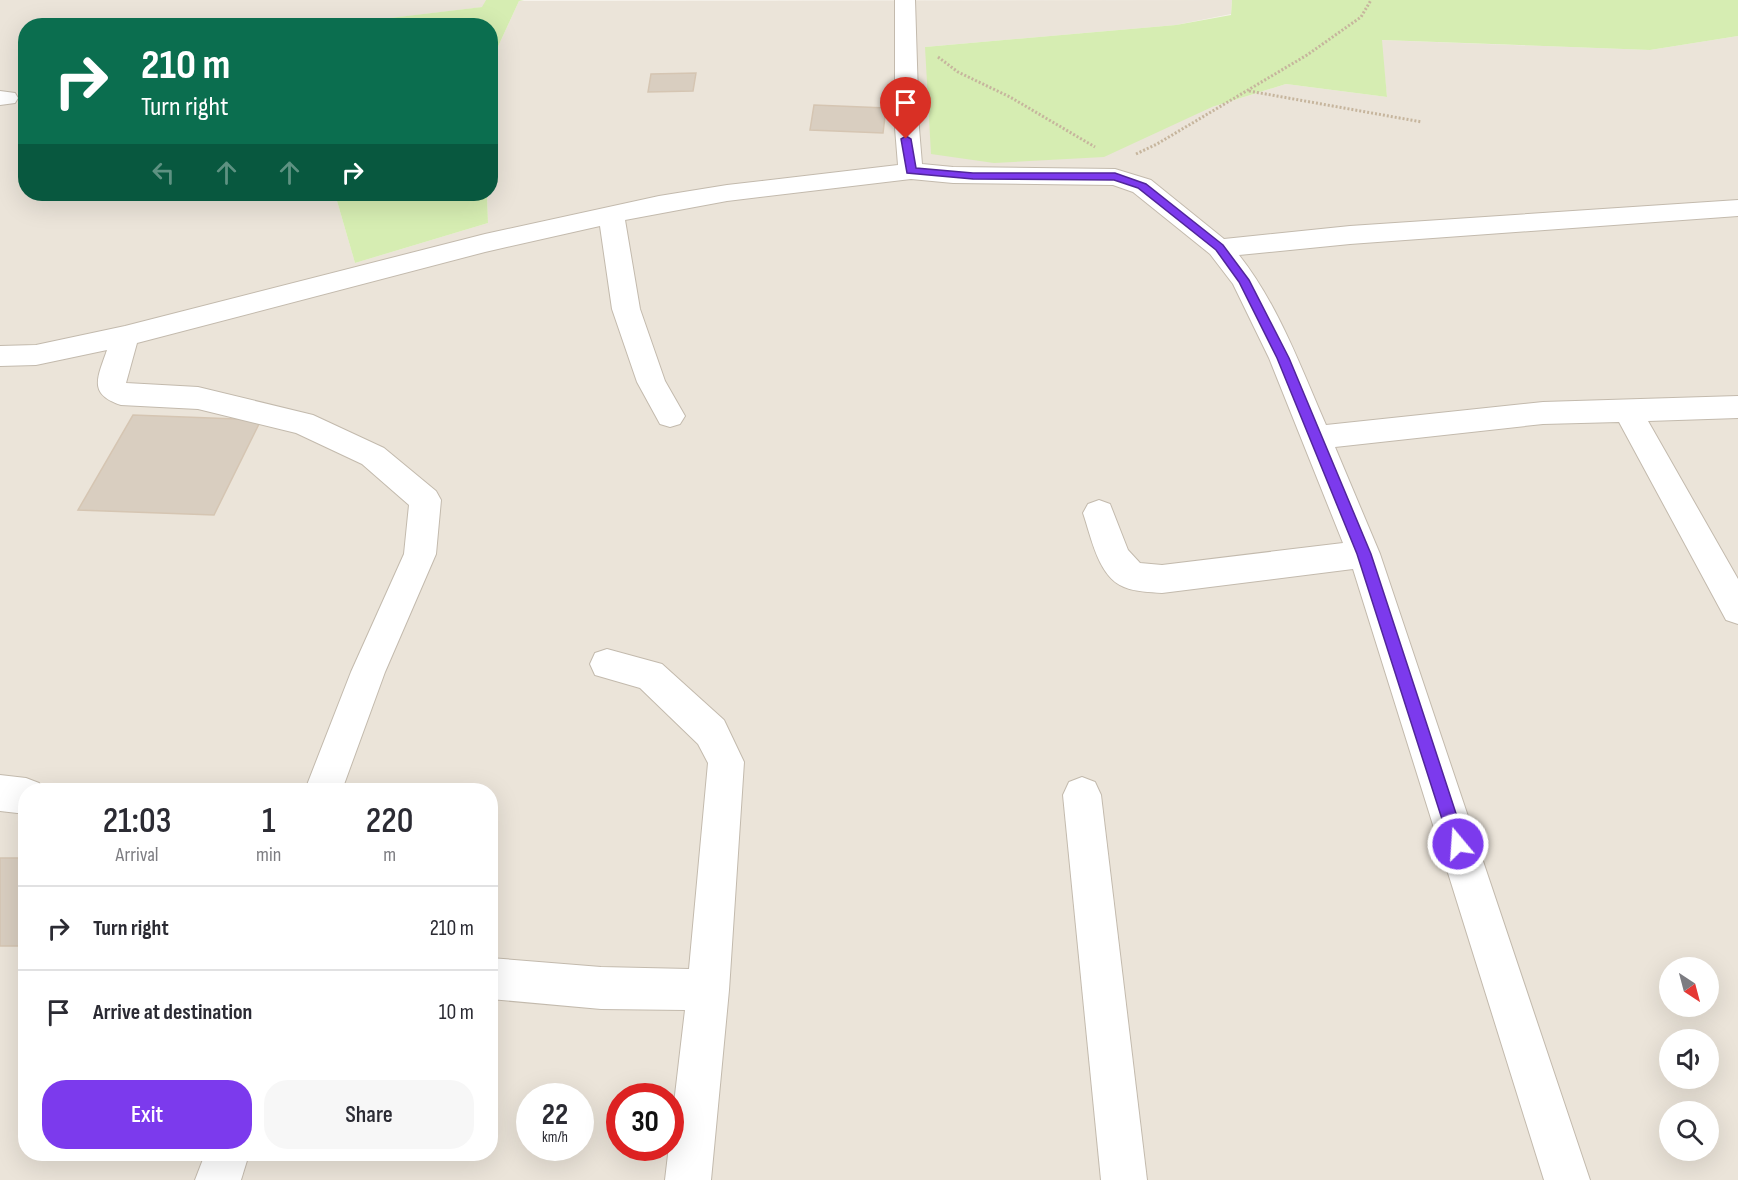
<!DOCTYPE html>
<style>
body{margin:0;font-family:"Sofia Sans Condensed",sans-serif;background:#f7f7f7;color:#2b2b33;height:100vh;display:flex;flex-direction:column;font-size:22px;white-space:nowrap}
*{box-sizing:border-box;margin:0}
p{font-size:20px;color:#7c7c81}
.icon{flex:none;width:33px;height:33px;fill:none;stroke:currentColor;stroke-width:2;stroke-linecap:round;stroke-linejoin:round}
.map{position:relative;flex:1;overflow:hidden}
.sheet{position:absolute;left:18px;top:783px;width:480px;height:378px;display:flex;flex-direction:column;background:#fff;border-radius:24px;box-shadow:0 6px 24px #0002}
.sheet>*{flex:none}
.guide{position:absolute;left:18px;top:18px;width:480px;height:183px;border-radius:24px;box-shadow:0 6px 24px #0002;background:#0b6e4f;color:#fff;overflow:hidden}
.needle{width:39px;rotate:144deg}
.fabs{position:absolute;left:1659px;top:957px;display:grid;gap:12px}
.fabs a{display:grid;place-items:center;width:60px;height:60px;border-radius:50%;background:#fff;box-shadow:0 6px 24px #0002;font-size:30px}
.speed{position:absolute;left:516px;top:1083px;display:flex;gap:12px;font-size:30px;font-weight:700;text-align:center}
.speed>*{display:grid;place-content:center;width:78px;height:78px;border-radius:50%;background:#fff;box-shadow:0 6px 24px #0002;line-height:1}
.speed small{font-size:15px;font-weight:400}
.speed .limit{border:9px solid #d22;background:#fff;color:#111}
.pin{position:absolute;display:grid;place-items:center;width:51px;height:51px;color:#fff;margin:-62px -26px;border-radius:50% 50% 50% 0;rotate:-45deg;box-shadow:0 0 6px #0007}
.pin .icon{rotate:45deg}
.me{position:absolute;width:66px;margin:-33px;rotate:342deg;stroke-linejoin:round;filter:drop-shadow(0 0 4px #0008)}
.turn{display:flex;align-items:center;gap:21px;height:126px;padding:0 24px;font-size:27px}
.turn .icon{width:78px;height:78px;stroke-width:2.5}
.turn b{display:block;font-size:42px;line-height:51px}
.lanes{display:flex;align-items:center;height:57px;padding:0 24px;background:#0003;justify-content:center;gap:30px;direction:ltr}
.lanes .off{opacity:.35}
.eta{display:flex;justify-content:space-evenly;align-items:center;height:102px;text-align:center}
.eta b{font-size:36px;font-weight:600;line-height:42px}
.action{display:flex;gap:12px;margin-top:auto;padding:12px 24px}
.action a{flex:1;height:69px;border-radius:24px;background:#7c3aed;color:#fff;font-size:24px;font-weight:600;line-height:69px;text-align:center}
.action a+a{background:#f7f7f7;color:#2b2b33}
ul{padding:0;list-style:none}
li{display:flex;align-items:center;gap:18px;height:84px;padding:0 24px;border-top:2px solid #e1e1e2}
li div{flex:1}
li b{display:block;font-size:22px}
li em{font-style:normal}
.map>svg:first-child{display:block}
.residential{fill:#ebe4d9;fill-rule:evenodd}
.green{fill:#d6edb2}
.building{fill:#d9cec0;stroke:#d5c5b2;stroke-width:1.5}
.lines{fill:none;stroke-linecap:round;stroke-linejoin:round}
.minor-casing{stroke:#c3baad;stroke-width:2}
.path{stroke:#c6b59d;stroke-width:3;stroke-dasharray:2 2;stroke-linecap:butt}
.minor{fill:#fff;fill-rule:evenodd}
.route{fill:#7c3aed;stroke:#51269a;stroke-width:1.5}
</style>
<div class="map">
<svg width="1738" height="1180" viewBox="0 0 1738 1180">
<rect width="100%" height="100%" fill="#f6f2eb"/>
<!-- residential -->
<path class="residential" d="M0,0H486L483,7L357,22L356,25L26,26V194H335L355,263L488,223L487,194H490L491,62L519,1L1232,0L1231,14L1176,25L925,47L1212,107L1286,84L1387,97L1381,40L1650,50L1738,36V1180H0ZM26,790H490V1154H26ZM1670,968H1708V1006H1670ZM1670,1040H1708V1078H1670ZM530,1096H580V1148H530ZM620,1096H670V1148H620ZM1670,1112H1708V1150H1670Z"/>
<!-- green -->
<g class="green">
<path d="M486,0H524L519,1L491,62L490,26L356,25V22L482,7Z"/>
<path d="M1232,0H1738V36L1650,50L1382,40L1387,97L1286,84L1212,107L1104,157L994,163L931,154L925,47L1176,25L1231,15Z"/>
<path d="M335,194H487L488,223L355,263Z"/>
</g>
<!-- building -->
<g class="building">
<path d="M696,73L693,91L648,92L651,74Z"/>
<path d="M814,105L886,108L883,133L810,130Z"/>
<path d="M133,415L261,420L214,515L78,510Z"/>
<rect x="0" y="858" width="26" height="88"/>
</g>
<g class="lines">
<!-- minor casing -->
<g class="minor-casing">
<g id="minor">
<path d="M895,0H915L919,128L922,164L953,167L1115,169L1151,180L1224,239L1350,226L1738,200V216L1350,244L1239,255C1278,304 1301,368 1326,425L1543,402L1738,396V418L1648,421L1738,579V624L1726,620L1619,422L1543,424L1335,447L1380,554L1590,1180H1544L1353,569L1162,593C1149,592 1136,592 1124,587C1098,577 1091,536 1083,513L1088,504L1099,500L1110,504L1128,550L1140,563L1162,565L1343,543L1269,358L1233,284L1210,254L1133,192L1113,185L953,183L911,179L727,201L625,220L640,309L665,381L685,416L680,424L670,427L660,424L637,382L612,309L600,226L485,252L137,343L126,383L198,387L313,415L384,448L436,491L441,500L436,554L385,672L342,790H305L351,672L404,554L409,505L362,464L296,433L198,409L121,405C87,394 98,377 107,350L36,365L0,366V346L36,345L125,326L485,234L659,196L727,185L898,165L895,128Z"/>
<path d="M0,91L15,93L18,98L15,103L0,105Z"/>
<path d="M607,649L662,664L724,720L744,762L729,990L711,1180H665L685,1010L601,1009L490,999V958L601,967L689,969L708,763L698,744L640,688L595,675L590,664L595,653Z"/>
<path d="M0,775L26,778L39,783L42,790H26V814L0,811Z"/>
<path d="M1082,777L1095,782L1101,795L1147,1180H1101L1063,795L1069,782Z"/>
<path d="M205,1154H249L241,1180H195Z"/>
</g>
</g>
<!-- path -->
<g class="path">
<path d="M938,57L958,72L1010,97L1095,147"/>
<path d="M1249,91L1422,122"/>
<path d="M1136,154L1157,144L1307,55L1361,17L1371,0"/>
</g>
<!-- minor -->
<use href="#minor" class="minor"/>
</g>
<!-- route -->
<path class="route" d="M906,136L911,139L916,168L973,173H1115L1146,184L1223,245L1249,280L1289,358L1371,554L1466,844L1464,850L1458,852L1453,850L1450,844L1357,554L1277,358L1239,282L1216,250L1138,188L1114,180L973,179L907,173L901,139Z"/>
</svg>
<div class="fabs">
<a><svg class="needle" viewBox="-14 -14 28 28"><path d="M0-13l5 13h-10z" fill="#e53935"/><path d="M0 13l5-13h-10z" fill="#7c7c81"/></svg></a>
<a><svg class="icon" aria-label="sound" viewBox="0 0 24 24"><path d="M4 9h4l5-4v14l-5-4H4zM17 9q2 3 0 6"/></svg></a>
<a><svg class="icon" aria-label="search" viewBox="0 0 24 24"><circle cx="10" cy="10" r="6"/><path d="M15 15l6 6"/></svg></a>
</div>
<div class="speed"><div>22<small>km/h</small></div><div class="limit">30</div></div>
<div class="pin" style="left:906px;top:139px;background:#d93025"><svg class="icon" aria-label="arrive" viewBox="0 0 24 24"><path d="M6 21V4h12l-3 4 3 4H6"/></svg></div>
<svg class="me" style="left:1458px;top:844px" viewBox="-20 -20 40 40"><circle r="17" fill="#7c3aed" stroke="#fff" stroke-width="3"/><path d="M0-11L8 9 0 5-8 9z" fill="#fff"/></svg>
<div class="guide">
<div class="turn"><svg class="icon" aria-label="right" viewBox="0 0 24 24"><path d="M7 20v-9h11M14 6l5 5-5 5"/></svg><div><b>210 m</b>Turn right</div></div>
<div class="lanes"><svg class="icon off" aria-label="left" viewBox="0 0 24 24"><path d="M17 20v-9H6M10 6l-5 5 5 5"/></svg><svg class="icon off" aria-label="ahead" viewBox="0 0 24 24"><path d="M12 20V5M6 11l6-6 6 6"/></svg><svg class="icon off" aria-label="ahead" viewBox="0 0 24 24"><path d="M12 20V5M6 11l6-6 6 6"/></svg><svg class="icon" aria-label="right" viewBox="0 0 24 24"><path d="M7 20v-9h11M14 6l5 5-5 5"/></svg></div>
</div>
<section class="sheet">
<div class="eta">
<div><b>21:03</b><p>Arrival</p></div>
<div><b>1</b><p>min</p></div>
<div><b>220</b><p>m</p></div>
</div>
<ul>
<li><svg class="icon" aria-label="right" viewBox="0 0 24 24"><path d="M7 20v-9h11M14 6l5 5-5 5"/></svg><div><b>Turn right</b></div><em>210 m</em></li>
<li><svg class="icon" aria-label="arrive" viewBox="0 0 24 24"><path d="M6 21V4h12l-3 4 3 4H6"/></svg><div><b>Arrive at destination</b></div><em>10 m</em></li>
</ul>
<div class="action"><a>Exit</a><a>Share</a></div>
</section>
</div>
